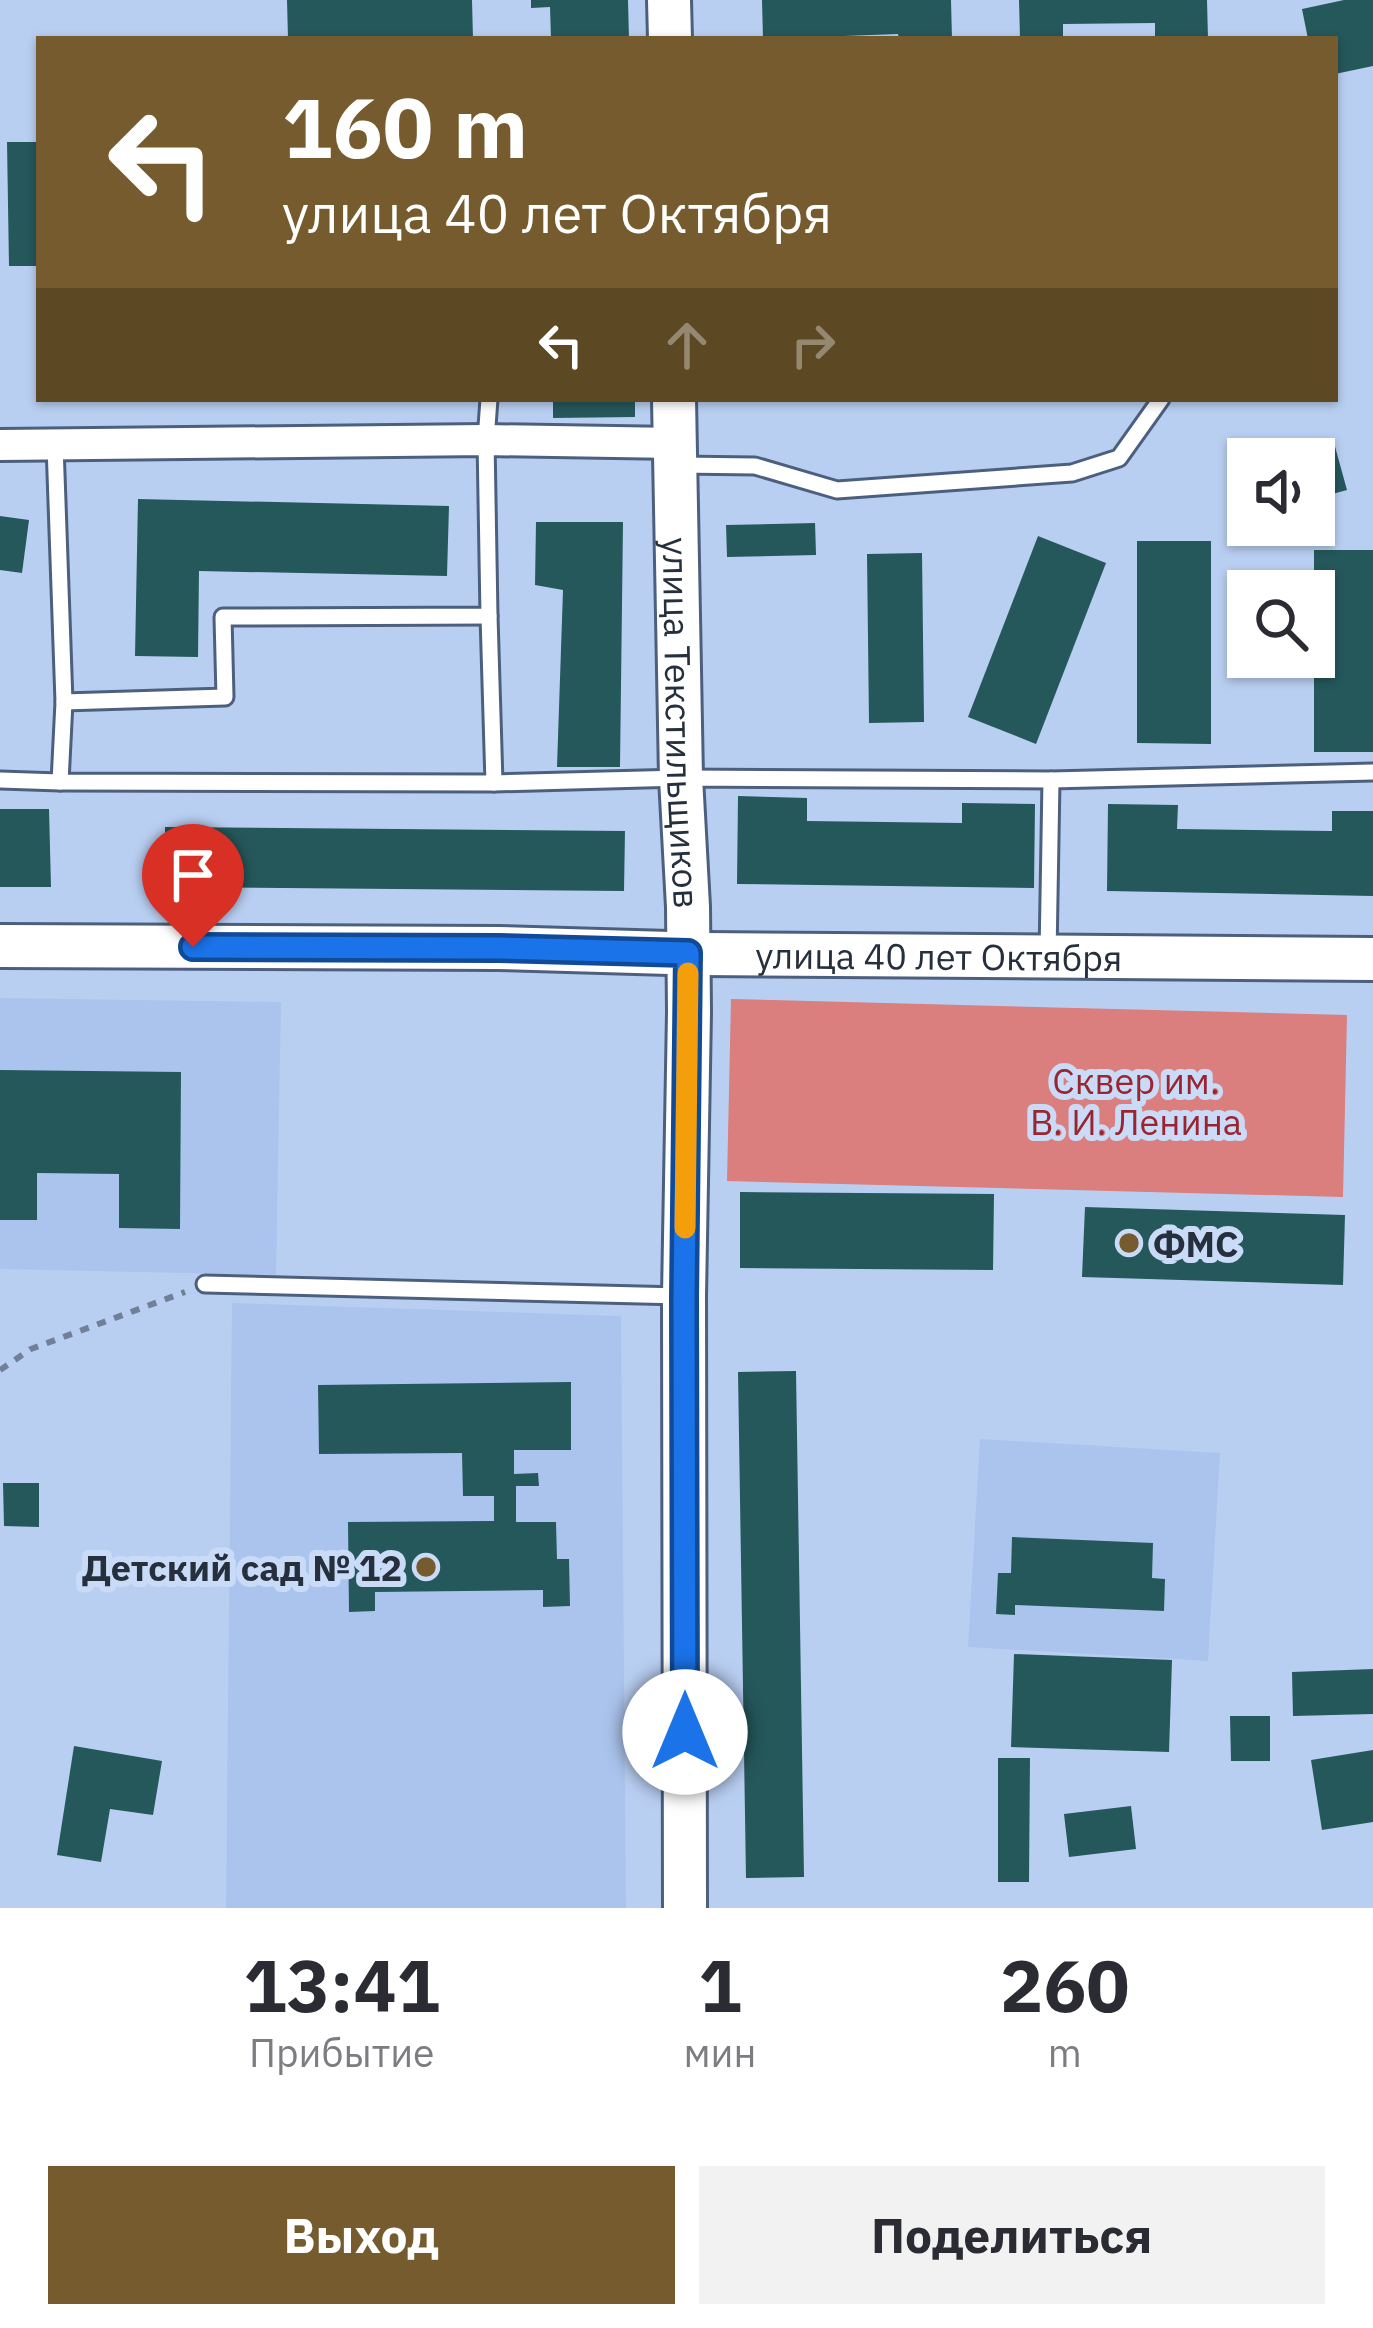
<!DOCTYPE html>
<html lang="ru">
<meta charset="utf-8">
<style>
body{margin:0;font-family:"IBM Plex Sans",sans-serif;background:#f2f2f3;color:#2b2b33;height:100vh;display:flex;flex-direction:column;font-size:45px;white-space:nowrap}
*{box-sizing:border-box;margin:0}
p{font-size:39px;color:#7c7c81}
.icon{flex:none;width:66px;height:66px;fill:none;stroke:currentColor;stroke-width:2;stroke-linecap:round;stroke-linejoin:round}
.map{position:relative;height:1908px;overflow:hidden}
.side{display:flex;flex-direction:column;background:#fff;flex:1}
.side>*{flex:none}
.banner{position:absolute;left:36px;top:36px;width:1302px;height:366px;border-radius:0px;box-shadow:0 3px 9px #0004;background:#755b2d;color:#fff;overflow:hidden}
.tools{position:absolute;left:1227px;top:438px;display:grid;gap:24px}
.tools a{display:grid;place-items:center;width:108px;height:108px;border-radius:0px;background:#fff;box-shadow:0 3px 9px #0004;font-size:60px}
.pin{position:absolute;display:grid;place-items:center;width:102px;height:102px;color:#fff;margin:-123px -51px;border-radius:50% 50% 50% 0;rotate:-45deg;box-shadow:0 0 12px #0007}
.pin .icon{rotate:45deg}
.me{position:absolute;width:132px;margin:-66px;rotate:0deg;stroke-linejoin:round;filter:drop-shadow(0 0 9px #0008)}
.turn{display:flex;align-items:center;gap:42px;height:252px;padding:0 48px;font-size:54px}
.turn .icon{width:156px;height:156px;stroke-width:2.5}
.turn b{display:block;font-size:84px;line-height:102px}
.lanes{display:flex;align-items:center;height:114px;padding:0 48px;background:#0003;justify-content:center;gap:60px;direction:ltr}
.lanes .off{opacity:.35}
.eta{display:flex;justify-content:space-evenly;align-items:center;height:204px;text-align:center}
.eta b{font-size:72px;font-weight:700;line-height:84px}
.primary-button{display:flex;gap:24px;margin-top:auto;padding:24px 48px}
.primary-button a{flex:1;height:138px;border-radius:0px;background:#755b2d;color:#fff;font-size:48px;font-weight:700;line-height:138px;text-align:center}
.primary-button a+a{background:#f2f2f3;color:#2b2b33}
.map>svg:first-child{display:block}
.built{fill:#abc4ed}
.green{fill:#da7e7e}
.building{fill:#25585b}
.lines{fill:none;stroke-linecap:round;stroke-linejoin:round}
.lane-casing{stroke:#4d5f7e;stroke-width:21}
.street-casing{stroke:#4d5f7e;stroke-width:36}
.secondary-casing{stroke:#4d5f7e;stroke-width:48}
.path{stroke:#708098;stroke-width:6;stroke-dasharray:9 9;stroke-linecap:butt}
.lane{stroke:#fff;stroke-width:15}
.street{stroke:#fff;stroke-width:30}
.secondary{stroke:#fff;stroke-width:42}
.route-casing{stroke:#114b97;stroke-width:30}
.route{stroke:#1a73e8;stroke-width:21}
.slow{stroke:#f59e0b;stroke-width:21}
.poi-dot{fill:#755b2d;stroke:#cadbf8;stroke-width:4.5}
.labels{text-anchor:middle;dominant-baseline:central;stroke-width:12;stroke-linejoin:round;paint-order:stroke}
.street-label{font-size:36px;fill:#262f3c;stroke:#cadbf8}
.park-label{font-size:36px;fill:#992530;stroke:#cadbf8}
.poi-label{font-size:36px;font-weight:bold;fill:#262f3c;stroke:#cadbf8;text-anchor:start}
</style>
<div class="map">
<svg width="1373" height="1908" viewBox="0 0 1373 1908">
<rect width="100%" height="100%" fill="#b9cff2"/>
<!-- built -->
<g class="built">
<path d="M0,998L281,1002L276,1275L0,1269Z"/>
<path d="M232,1303L621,1316L626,1908H226Z"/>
<path d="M980,1439L1220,1453L1208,1661L968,1647Z"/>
</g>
<!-- green -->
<path class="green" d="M731,999L1347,1015L1343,1197L727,1181Z"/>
<!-- building -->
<g class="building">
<path d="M287,0H472L473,39H288Z"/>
<path d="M531,0H628L629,39H551L550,7L531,8Z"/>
<path d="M762,0H951L952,39H899L898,34L763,39Z"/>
<path d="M1019,0H1207L1208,39H1155V23L1063,24V39H1020Z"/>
<path d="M1344,0H1373V66L1335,74V39H1308L1302,9Z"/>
<path d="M7,142H39V266H9Z"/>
<path d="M553,399H635V417L553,418Z"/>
<path d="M1334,443L1347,490L1314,499V459H1300L1299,453Z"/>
<path d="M138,499L449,506L447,576L199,571L198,657L135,656Z"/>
<path d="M0,516L29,520L22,573L0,570Z"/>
<path d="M536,522H623L620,767H557L563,590L535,585Z"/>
<path d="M815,523L816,555L727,557L726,525Z"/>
<path d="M1038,536L1106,563L1036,744L968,717Z"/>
<path d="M1137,541H1211V744L1137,743Z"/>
<rect x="1314" y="550" width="59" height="202"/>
<path d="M922,553L924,722L869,723L867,554Z"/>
<path d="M738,796L807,798V821L962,823V803L1035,804L1034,888L737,884Z"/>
<path d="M1108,804L1178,805L1177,829L1332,831V811H1373V896L1107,891Z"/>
<path d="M0,809H49L51,887H0Z"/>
<path d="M165,827L625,831L624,891L165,887Z"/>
<path d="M0,1070L181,1072L180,1229L119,1228V1174L37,1173V1220H0Z"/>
<path d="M740,1192L994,1194L993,1270L740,1268Z"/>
<path d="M1085,1207L1345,1215L1343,1285L1082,1277Z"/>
<path d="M796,1371L804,1877L746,1878L738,1372Z"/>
<path d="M571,1382V1450H514V1474L538,1473L539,1486H516V1522H556L557,1559H569L570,1606L543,1607V1590L375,1592V1611L349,1612L348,1522L494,1521V1496H463L462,1453L319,1454L318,1385Z"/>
<path d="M3,1483H39V1527L4,1526Z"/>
<path d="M1012,1537L1153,1543L1152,1578L1165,1579L1164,1611L1015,1605V1615L996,1614L998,1573H1011Z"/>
<path d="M1014,1654L1172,1660L1169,1752L1011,1747Z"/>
<path d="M1373,1669V1714L1293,1716L1292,1672Z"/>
<path d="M1230,1716H1270V1761H1231Z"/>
<path d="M74,1746L162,1761L153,1815L110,1809L101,1862L57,1855Z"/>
<path d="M1373,1750V1822L1322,1830L1311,1760Z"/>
<path d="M998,1758H1030L1029,1882H998Z"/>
<path d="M1131,1806L1136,1849L1069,1857L1064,1814Z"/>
</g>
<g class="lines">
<!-- lane casing -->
<g class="lane-casing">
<g id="lane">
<path d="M55,445L64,702L225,697L223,617L489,616L486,440L489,399"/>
<path d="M679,465L755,466L837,490L1072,473L1119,458L1161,399"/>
<path d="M64,702L60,782L494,783L489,616"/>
<path d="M0,780L60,782"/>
<path d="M494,783L681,778L1051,780L1373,772"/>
<path d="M1048,955L1051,780"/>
<path d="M205,1284L681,1296"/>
</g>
</g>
<!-- street casing -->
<g class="street-casing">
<path id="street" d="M0,445L486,440L675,443"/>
</g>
<!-- secondary casing -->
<g class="secondary-casing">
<g id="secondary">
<path d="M669,0L670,39"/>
<path id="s1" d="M674,399L681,778L688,907L689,1012L684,1296L685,1908"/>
<path id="s2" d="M0,946L498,948L703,954L1373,959"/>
</g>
</g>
<!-- path -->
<path class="path" d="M0,1370L31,1349L185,1292"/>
<!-- lane -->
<use href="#lane" class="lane"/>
<!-- street -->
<use href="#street" class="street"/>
<!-- secondary -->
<use href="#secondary" class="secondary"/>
</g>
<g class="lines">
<!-- route casing -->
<g class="route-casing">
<path id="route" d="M193,947L498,948L688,953L684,1297L685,1732"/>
</g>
<!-- route -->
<use href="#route" class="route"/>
<!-- slow -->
<path class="slow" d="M685,1228L688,973"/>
</g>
<!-- markers -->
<g class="poi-dot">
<circle cx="1129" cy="1243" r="12"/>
<circle cx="426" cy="1567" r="12"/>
</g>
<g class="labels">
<!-- street labels -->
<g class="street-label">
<text stroke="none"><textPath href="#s1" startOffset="324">улица Текстильщиков</textPath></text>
<text stroke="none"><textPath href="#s2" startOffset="939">улица 40 лет Октября</textPath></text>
</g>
<!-- park labels -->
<g class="park-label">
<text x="1136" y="1080">Сквер им.<tspan x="1136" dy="41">В. И. Ленина</tspan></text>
</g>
<!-- poi labels -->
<g class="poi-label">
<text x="1153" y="1243">ФМС</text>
<text x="402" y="1567" text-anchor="end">Детский сад № 12</text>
</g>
</g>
</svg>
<div class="tools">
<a><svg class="icon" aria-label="sound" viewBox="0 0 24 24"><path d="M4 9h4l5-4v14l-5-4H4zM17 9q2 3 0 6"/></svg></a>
<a><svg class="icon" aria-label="search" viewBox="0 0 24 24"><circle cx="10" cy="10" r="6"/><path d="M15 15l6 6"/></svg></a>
</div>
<div class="pin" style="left:193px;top:947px;background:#d93025"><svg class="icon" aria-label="arrive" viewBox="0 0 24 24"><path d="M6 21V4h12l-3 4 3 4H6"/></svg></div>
<svg class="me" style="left:685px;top:1732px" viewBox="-20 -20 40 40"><circle r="19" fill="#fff"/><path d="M0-13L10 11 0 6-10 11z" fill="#1a73e8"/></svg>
<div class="banner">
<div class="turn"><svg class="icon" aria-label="left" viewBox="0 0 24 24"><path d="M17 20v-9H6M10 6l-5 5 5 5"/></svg><div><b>160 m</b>улица 40 лет Октября</div></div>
<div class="lanes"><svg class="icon" aria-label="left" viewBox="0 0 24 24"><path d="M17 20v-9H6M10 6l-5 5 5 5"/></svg><svg class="icon off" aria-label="ahead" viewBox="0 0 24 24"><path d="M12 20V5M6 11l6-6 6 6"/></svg><svg class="icon off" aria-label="right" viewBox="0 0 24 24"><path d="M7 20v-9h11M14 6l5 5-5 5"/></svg></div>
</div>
</div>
<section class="side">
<div class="eta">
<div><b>13:41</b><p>Прибытие</p></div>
<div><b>1</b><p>мин</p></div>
<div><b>260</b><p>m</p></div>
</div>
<div class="primary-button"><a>Выход</a><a>Поделиться</a></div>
</section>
